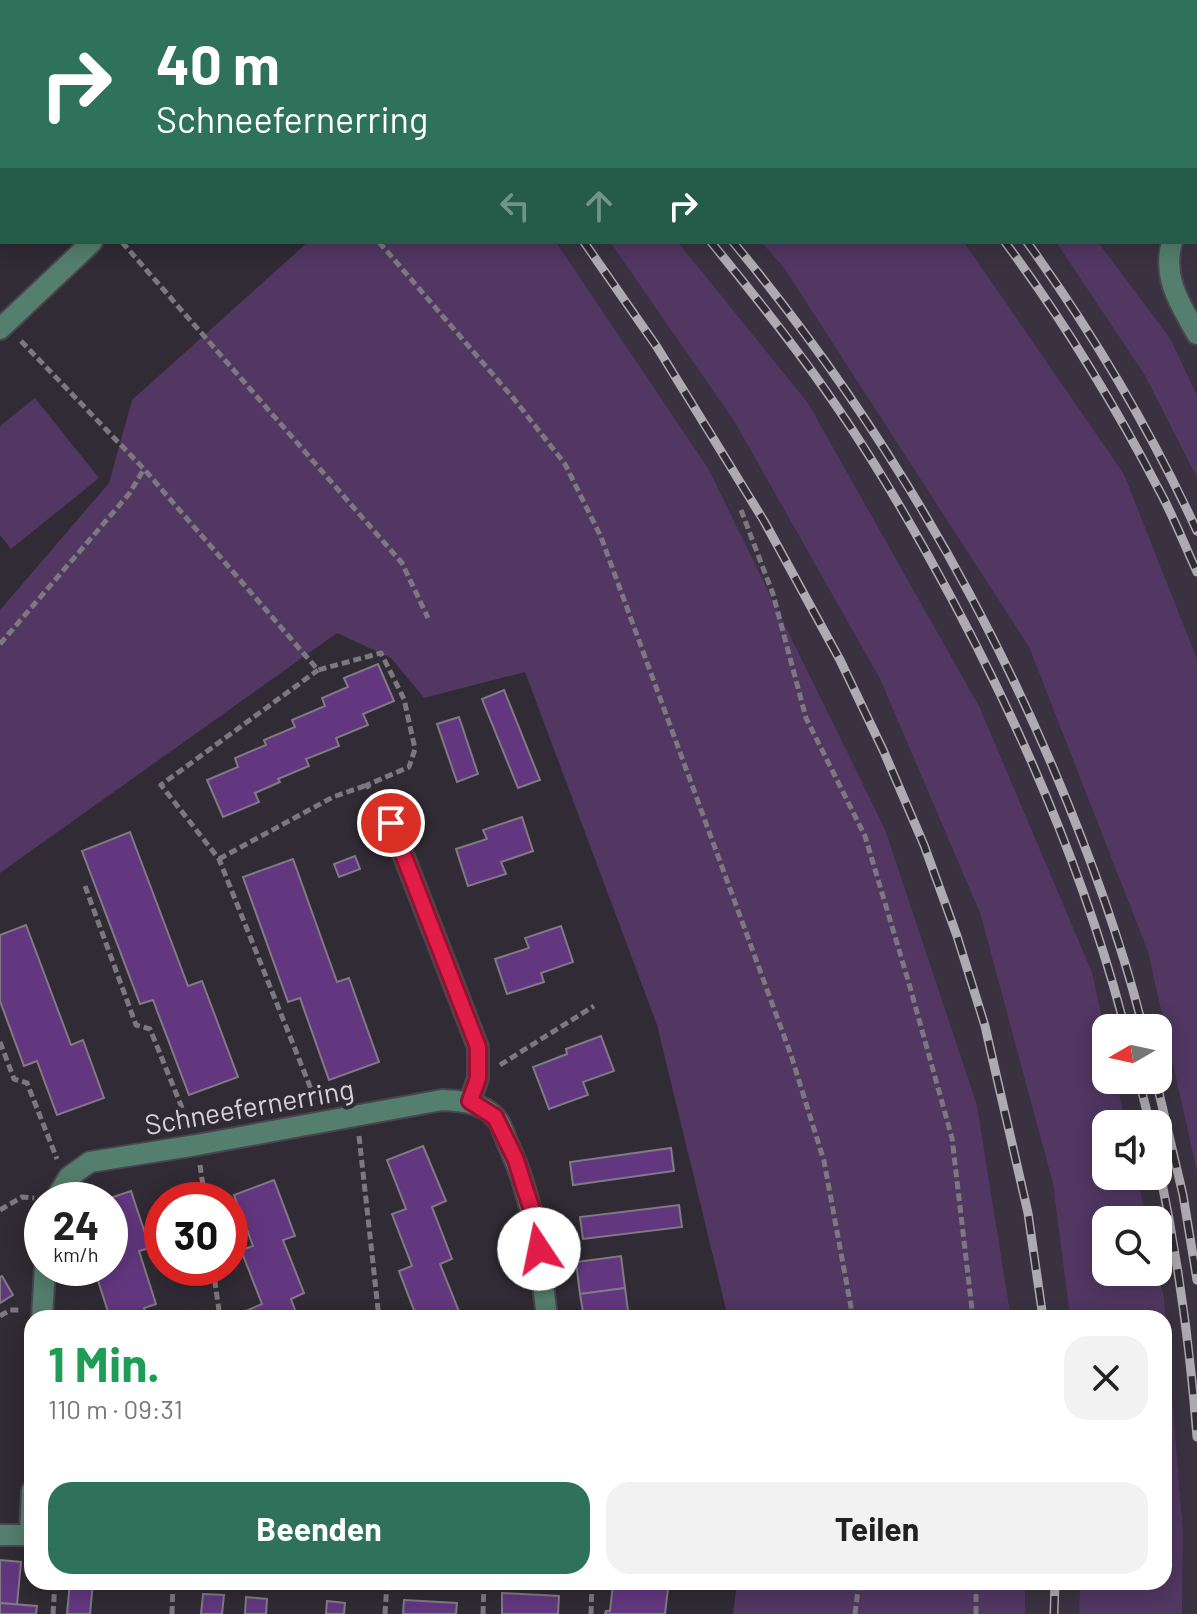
<!DOCTYPE html>
<html lang="de">
<meta charset="utf-8">
<style>
body{margin:0;font-family:Barlow,sans-serif;background:#f2f2f2;color:#222;height:100vh;display:flex;flex-direction:column;font-size:30px;white-space:nowrap}
*{box-sizing:border-box;margin:0}
p{font-size:26px;color:#767676}
.icon{flex:none;width:44px;height:44px;fill:none;stroke:currentColor;stroke-width:2;stroke-linecap:round;stroke-linejoin:round}
.map{position:relative;flex:1;overflow:hidden}
.details{position:absolute;left:24px;top:1310px;width:1148px;height:280px;display:flex;flex-direction:column;background:#fff;border-radius:24px;box-shadow:0 4px 20px #0003}
.details>*{flex:none}
.top-card{position:absolute;left:0px;top:0px;width:1198px;height:244px;box-shadow:0 4px 20px #0003;background:#2e725c;color:#fff;overflow:hidden}
.needle{width:52px;rotate:261deg}
.fabs{position:absolute;left:1092px;top:1014px;display:grid;gap:16px}
.fabs a{display:grid;place-items:center;width:80px;height:80px;border-radius:16px;background:#fff;box-shadow:0 4px 20px #0003;font-size:40px}
.speed{position:absolute;left:24px;top:1182px;display:flex;gap:16px;font-size:40px;font-weight:700;text-align:center}
.speed>*{display:grid;place-content:center;width:104px;height:104px;border-radius:50%;background:#fff;box-shadow:0 4px 20px #0003;line-height:1}
.speed small{font-size:20px;font-weight:400}
.speed .limit{border:12px solid #d22;background:#fff;color:#111}
.pin{position:absolute;display:grid;place-items:center;width:68px;height:68px;color:#fff;margin:-34px;border:4px solid #fff;border-radius:50%;box-shadow:0 2px 8px #0007}
.me{position:absolute;width:88px;margin:-44px;rotate:349deg;stroke-linejoin:round;filter:drop-shadow(0 0 6px #0008)}
.turn{display:flex;align-items:center;gap:28px;height:168px;padding:0 24px;font-size:36px}
.turn .icon{width:104px;height:104px;stroke-width:2.5}
.turn b{display:block;font-size:56px;line-height:68px}
.lanes{display:flex;align-items:center;height:76px;padding:0 24px;background:#0003;justify-content:center;gap:40px;direction:ltr}
.lanes .off{opacity:.35}
.round{display:grid;place-items:center;flex:none;width:84px;height:84px;border-radius:24px;background:#f2f2f2}
.overview{display:flex;align-items:center;justify-content:space-between;height:136px;padding:0 24px}
h1{font-size:48px;font-weight:700;line-height:60px;color:#1e9e55}
.cta{display:flex;gap:16px;margin-top:auto;padding:16px 24px}
.cta a{flex:1;height:92px;border-radius:24px;background:#2e725c;color:#fff;font-size:32px;font-weight:700;line-height:92px;text-align:center}
.cta a+a{background:#f2f2f2;color:#222}
.map>svg:first-child{display:block}
.built{fill:#3a3240}
.green{fill:#513762}
.building{fill:#63377f;stroke:#807a84;stroke-width:2}
.lines{fill:none;stroke-linecap:round;stroke-linejoin:round}
.minor-casing{stroke:#4a464e;stroke-width:24}
.path{stroke:#7c787f;stroke-width:5;stroke-dasharray:8 4;stroke-linecap:butt}
.minor{stroke:#547e6d;stroke-width:20}
.rail-casing{stroke:#aeaab1;stroke-width:9}
.rail{stroke:#302b34;stroke-width:6;stroke-dasharray:18;stroke-linecap:butt}
.route-casing{stroke:#92132f;stroke-width:20}
.route{stroke:#e11d48;stroke-width:14}
.labels{text-anchor:middle;dominant-baseline:central;stroke-width:8;stroke-linejoin:round;paint-order:stroke}
.street-label{font-size:28px;fill:#d5d2d8;stroke:#302b34}
</style>
<div class="map">
<svg width="1197" height="1614" viewBox="0 0 1197 1614">
<rect width="100%" height="100%" fill="#302b34"/>
<!-- built -->
<g class="built">
<path d="M892,0H1197V395L1170,338L1098,242H1196V2H894Z"/>
<path d="M556,242H610L734,421L880,679L980,913L1053,1184L1070,1318H1011L977,1105L885,829L708,468Z"/>
<path d="M678,242H761L784,268L1029,647L1148,952L1197,1172V1614H1182L1183,1531L1164,1298L1158,1270V1220H1147L1137,1176H1158V1124H1126L1116,1080H1158V1028H1106V1036L1092,972L979,706L808,403Z"/>
<path d="M964,242H1056L1144,374L1197,478V659L1124,474Z"/>
<path d="M1025,1582H1080L1079,1614H1025Z"/>
</g>
<!-- green -->
<g class="green">
<path d="M0,0H367L369,2H2V234L0,233Z"/>
<path d="M308,242H556L708,468L885,829L977,1105L1011,1318H728L657,1025L525,672L424,698L391,658L337,633L0,873V610L109,483L132,400Z"/>
<path d="M610,242H678L808,403L979,706L1092,972L1106,1036V1080H1116L1126,1124H1106V1176H1137L1147,1220H1106V1272H1158V1270L1164,1298L1183,1531L1182,1614H1079L1080,1582H1164V1318H1070L1053,1184L980,913L880,679L734,421Z"/>
<path d="M761,242H964L1124,474L1197,659V1172L1148,952L1029,647L784,268Z"/>
<path d="M1056,242H1098L1170,338L1197,395V478L1144,374Z"/>
<path d="M35,398L99,478L11,549L0,535V426Z"/>
<path d="M737,1582H1025V1614H733Z"/>
</g>
<!-- building -->
<g class="building">
<path d="M1013,0H1197V12L1196,14V2H1012Z"/>
<path d="M378,664L394,701L363,714L368,725L336,738L339,746L306,759L309,766L278,779L280,782L255,793L259,802L223,817L207,780L238,767L235,758L266,745L264,740L295,727L292,720L325,706L322,698L348,687L344,678Z"/>
<path d="M504,690L540,780L518,788L482,699Z"/>
<path d="M459,717L478,774L457,782L437,724Z"/>
<path d="M522,817L533,851L501,862L506,874L468,886L456,849L487,839L483,830Z"/>
<path d="M130,832L188,986L202,981L238,1077L189,1095L153,1000L140,1004L82,851Z"/>
<path d="M355,856L360,869L339,877L334,864Z"/>
<path d="M293,859L337,982L349,978L379,1062L329,1080L300,998L288,1002L243,877Z"/>
<path d="M26,925L71,1045L83,1040L104,1098L57,1115L37,1061L24,1066L0,1001V935Z"/>
<path d="M561,926L573,962L541,973L544,982L507,994L495,959L529,948L525,938Z"/>
<path d="M601,1036L614,1071L583,1082L588,1095L549,1109L533,1067L567,1054L566,1049Z"/>
<path d="M423,1146L446,1201L432,1207L452,1259L440,1264L460,1314L450,1318H417L399,1271L412,1266L392,1214L406,1209L387,1160Z"/>
<path d="M671,1148L674,1171L573,1185L570,1162Z"/>
<path d="M274,1180L295,1236L283,1240L304,1293L291,1299L298,1318H249L246,1311L262,1304L241,1250L253,1246L234,1195Z"/>
<path d="M131,1191L150,1248L139,1251L156,1304L144,1308L148,1318H101L109,1315L94,1268H110V1200H104Z"/>
<path d="M679,1205L682,1227L583,1239L580,1217Z"/>
<path d="M621,1256L625,1288L580,1294L576,1262Z"/>
<path d="M2,1276L13,1295L0,1303V1277Z"/>
<path d="M625,1288L629,1318H584L580,1294Z"/>
<path d="M0,1560L21,1562L17,1605L0,1603Z"/>
<path d="M70,1582H93L90,1614H67Z"/>
<path d="M613,1584L668,1589L665,1614H605L606,1611H610Z"/>
<path d="M502,1593L559,1596L558,1614H502Z"/>
<path d="M203,1594L224,1595L222,1614H201Z"/>
<path d="M246,1597L267,1599L266,1614H245Z"/>
<path d="M404,1600L457,1603L456,1614H403Z"/>
<path d="M327,1601L345,1603L344,1614H326Z"/>
<path d="M0,1603L37,1606L36,1614H0Z"/>
</g>
<g class="lines">
<!-- minor casing -->
<g class="minor-casing">
<g id="minor">
<path d="M1196,173L1197,171"/>
<path d="M1172,242C1162,278 1180,304 1197,334"/>
<path d="M0,329L92,242"/>
<path d="M381,809L391,823L478,1047V1078L470,1101"/>
<path d="M55,1200L69,1177L90,1162L197,1145L442,1100C461,1101 480,1102 494,1116C501,1122 504,1135 508,1144C534,1199 540,1258 547,1318"/>
<path d="M42,1318L45,1268"/>
<path d="M0,1535H32"/>
<path d="M30,1535L32,1491"/>
</g>
</g>
<!-- path -->
<g class="path">
<path d="M171,0L173,2"/>
<path d="M0,104L2,106"/>
<path d="M122,242L402,563L428,618"/>
<path d="M379,242L514,399L565,464L601,537L791,1055L824,1161L853,1318"/>
<path d="M21,341L144,469L318,670L381,653L404,699L415,749L409,767L367,785L370,790"/>
<path d="M741,510L773,594L806,718L865,836L908,980L952,1138L973,1318"/>
<path d="M0,644L129,494L144,469"/>
<path d="M219,859L333,797L367,785"/>
<path d="M85,886L136,1025L150,1029L189,1125"/>
<path d="M0,1042L14,1079L27,1083L57,1159"/>
<path d="M500,1065L594,1006"/>
<path d="M315,1099L219,859L161,785L318,670"/>
<path d="M359,1136L379,1318"/>
<path d="M200,1165L205,1200"/>
<path d="M0,1210L22,1197L34,1198"/>
<path d="M213,1268L220,1318"/>
<path d="M0,1316L10,1310H21"/>
<path d="M53,1614L55,1582"/>
<path d="M172,1614L173,1582"/>
<path d="M385,1614L387,1582"/>
<path d="M483,1614L484,1582"/>
<path d="M591,1614L592,1582"/>
<path d="M855,1614L859,1582"/>
<path d="M976,1614V1582"/>
</g>
<!-- minor -->
<use href="#minor" class="minor"/>
<!-- rail casing -->
<g class="rail-casing">
<g id="rail">
<path d="M399,0L400,2"/>
<path d="M498,0L500,2"/>
<path d="M522,0L524,2"/>
<path d="M785,0L787,2"/>
<path d="M812,0L814,2"/>
<path d="M584,242L657,347L764,521L840,660L884,752L924,845L957,936L985,1026L1028,1213L1043,1318"/>
<path d="M711,242C756,297 800,352 839,410C870,455 898,502 925,550C1009,699 1082,862 1125,1028"/>
<path d="M733,242C865,401 973,580 1054,770C1089,853 1121,940 1143,1028"/>
<path d="M1005,242C1063,320 1113,402 1158,488C1173,515 1184,544 1197,572"/>
<path d="M1027,242C1092,332 1150,429 1197,531"/>
<path d="M1139,1080L1150,1124"/>
<path d="M1156,1080L1183,1195L1197,1280"/>
<path d="M1158,1163C1177,1253 1190,1345 1197,1437"/>
<path d="M1054,1614L1055,1582"/>
</g>
</g>
<!-- rail -->
<use href="#rail" class="rail"/>
</g>
<g class="lines">
<!-- route casing -->
<g class="route-casing">
<path id="route" d="M391,823L478,1047V1078L470,1101L495,1117L516,1160L523,1183L531,1207L539,1249"/>
</g>
<!-- route -->
<use href="#route" class="route"/>
</g>
<g class="labels">
<!-- street labels -->
<g class="street-label">
<text transform="translate(249 1106) rotate(-10)">Schneefernerring</text>
</g>
</g>
</svg>
<div class="fabs">
<a><svg class="needle" viewBox="-14 -14 28 28"><path d="M0-13l5 13h-10z" fill="#e53935"/><path d="M0 13l5-13h-10z" fill="#767676"/></svg></a>
<a><svg class="icon" aria-label="sound" viewBox="0 0 24 24"><path d="M4 9h4l5-4v14l-5-4H4zM17 9q2 3 0 6"/></svg></a>
<a><svg class="icon" aria-label="search" viewBox="0 0 24 24"><circle cx="10" cy="10" r="6"/><path d="M15 15l6 6"/></svg></a>
</div>
<div class="speed"><div>24<small>km/h</small></div><div class="limit">30</div></div>
<div class="pin" style="left:391px;top:823px;background:#d93025"><svg class="icon" aria-label="arrive" viewBox="0 0 24 24"><path d="M6 21V4h12l-3 4 3 4H6"/></svg></div>
<svg class="me" style="left:539px;top:1249px" viewBox="-20 -20 40 40"><circle r="19" fill="#fff"/><path d="M0-13L10 11 0 6-10 11z" fill="#e11d48"/></svg>
<div class="top-card">
<div class="turn"><svg class="icon" aria-label="right" viewBox="0 0 24 24"><path d="M7 20v-9h11M14 6l5 5-5 5"/></svg><div><b>40 m</b>Schneefernerring</div></div>
<div class="lanes"><svg class="icon off" aria-label="left" viewBox="0 0 24 24"><path d="M17 20v-9H6M10 6l-5 5 5 5"/></svg><svg class="icon off" aria-label="ahead" viewBox="0 0 24 24"><path d="M12 20V5M6 11l6-6 6 6"/></svg><svg class="icon" aria-label="right" viewBox="0 0 24 24"><path d="M7 20v-9h11M14 6l5 5-5 5"/></svg></div>
</div>
<section class="details">
<div class="overview"><div><h1>1 Min.</h1><p>110 m · 09:31</p></div><a class="round"><svg class="icon" aria-label="close" viewBox="0 0 24 24"><path d="M6 6l12 12M18 6L6 18"/></svg></a></div>
<div class="cta"><a>Beenden</a><a>Teilen</a></div>
</section>
</div>
